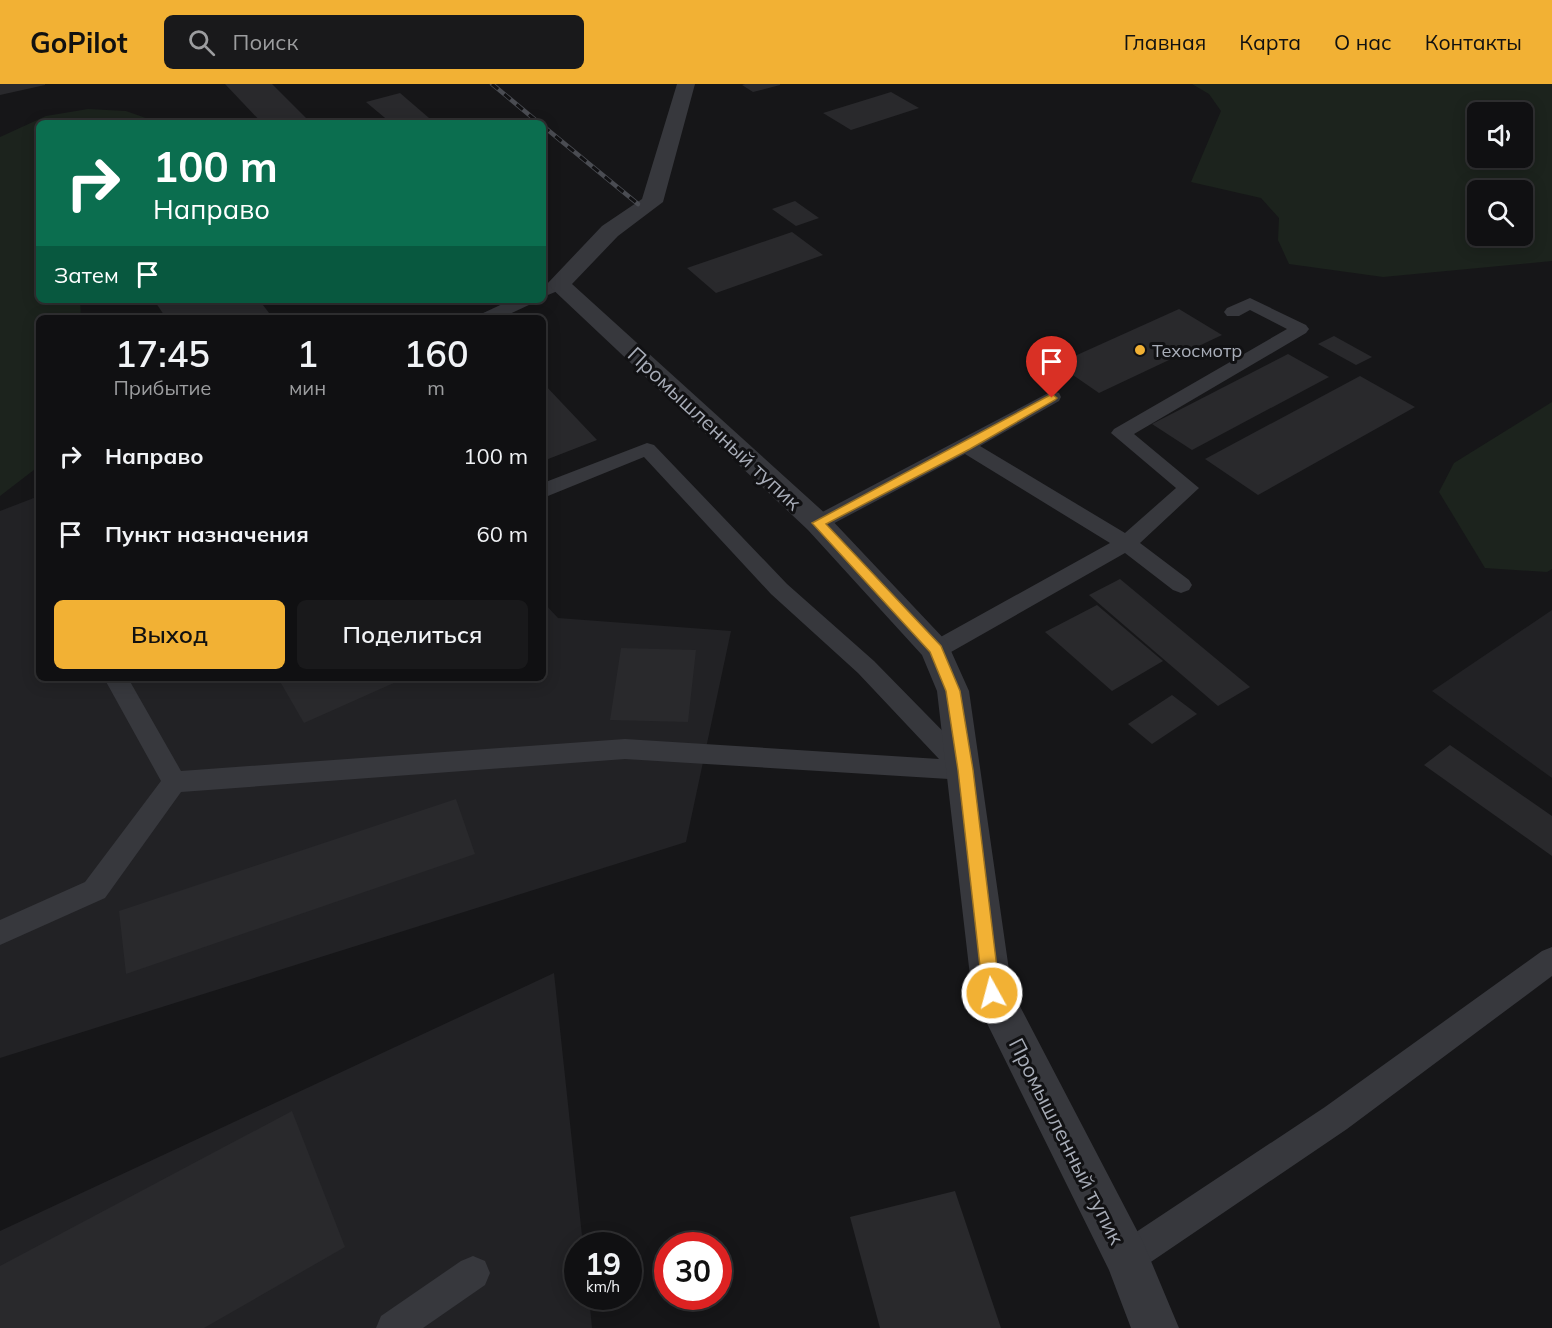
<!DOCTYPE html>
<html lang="ru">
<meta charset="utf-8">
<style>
body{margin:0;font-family:Mulish,sans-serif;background:#19191b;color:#f1f3f6;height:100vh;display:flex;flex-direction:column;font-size:22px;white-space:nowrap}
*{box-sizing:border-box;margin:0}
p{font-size:20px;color:#9c9d9f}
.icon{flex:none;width:33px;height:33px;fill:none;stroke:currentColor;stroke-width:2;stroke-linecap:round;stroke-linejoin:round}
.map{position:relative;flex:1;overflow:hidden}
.details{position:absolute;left:36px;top:231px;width:510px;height:366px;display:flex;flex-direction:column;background:#101012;border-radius:9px;box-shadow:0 3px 15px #0003,0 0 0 2px #303032}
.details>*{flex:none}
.banner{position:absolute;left:36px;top:36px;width:510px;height:183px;border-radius:9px;box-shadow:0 3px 15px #0003,0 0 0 2px #303032;background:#0b6e4f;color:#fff;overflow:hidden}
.controls{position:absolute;left:1467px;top:18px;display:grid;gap:12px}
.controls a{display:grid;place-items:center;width:66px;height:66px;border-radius:9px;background:#101012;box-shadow:0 3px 15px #0003,0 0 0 2px #303032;font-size:30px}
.speed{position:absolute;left:564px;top:1148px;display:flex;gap:12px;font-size:30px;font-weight:700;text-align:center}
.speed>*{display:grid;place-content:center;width:78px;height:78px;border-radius:50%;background:#101012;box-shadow:0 3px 15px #0003,0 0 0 2px #303032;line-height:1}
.speed small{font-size:15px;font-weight:400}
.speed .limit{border:9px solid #d22;background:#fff;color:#111}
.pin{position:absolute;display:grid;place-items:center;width:51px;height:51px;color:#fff;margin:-62px -26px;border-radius:50% 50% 50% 0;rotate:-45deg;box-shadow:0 0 6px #0007}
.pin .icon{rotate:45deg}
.me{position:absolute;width:66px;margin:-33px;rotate:353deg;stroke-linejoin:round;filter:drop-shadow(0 0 4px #0008)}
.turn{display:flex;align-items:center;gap:21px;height:126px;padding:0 18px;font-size:27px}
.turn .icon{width:78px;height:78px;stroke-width:2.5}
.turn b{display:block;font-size:42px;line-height:51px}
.then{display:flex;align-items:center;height:57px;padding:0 18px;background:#0003;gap:12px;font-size:22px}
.eta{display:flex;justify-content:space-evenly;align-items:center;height:102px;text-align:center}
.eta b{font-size:36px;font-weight:600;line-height:42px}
.button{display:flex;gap:12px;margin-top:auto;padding:12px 18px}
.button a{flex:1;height:69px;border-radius:9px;background:#f2b134;color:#111;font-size:24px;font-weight:600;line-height:69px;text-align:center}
.button a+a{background:#19191b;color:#f1f3f6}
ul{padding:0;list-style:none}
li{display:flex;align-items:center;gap:18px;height:78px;padding:0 18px}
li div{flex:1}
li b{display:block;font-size:22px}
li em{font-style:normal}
header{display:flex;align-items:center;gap:36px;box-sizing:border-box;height:84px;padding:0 30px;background:#f2b134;color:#111}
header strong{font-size:28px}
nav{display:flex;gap:33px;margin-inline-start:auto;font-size:21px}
.search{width:420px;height:54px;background:#19191b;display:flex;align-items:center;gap:15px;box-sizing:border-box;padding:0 21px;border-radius:9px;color:#9c9d9f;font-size:22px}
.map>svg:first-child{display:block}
.built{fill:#222225}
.green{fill:#1c231d;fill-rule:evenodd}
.building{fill:#29292c}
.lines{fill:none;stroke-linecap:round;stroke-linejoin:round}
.lane{fill:#37383d;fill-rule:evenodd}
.street{fill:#37383d;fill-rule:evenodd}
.rail-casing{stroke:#4a4c52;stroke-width:4.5}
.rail{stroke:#111113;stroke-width:3;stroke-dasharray:8;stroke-linecap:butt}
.route{fill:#f2b134;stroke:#9d7322;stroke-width:1.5}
.poi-dot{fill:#f2b134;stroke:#111113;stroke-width:2}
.labels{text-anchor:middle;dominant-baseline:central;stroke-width:6;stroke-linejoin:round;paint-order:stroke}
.far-poi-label{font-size:18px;fill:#a8adb8;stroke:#111113;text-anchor:start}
.street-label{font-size:21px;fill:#a8adb8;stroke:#111113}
</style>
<header>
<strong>GoPilot</strong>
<div class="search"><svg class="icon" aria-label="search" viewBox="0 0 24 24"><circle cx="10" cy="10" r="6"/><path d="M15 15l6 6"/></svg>Поиск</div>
<nav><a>Главная</a><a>Карта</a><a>О нас</a><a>Контакты</a></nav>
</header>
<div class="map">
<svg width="1552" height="1244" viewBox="0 0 1552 1244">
<rect width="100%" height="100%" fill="#161618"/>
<!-- built -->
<g class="built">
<path d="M39,412V594H543V518L558,534L731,547L686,758L0,974V427Z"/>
<path d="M1552,526V694L1432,607Z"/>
<path d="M554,889L583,1161H578V1212H589L592,1244H0V1147Z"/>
</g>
<!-- green -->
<g class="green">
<path d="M1192,0H1552V177L1383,193L1289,180L1278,156L1279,134L1261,114L1191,98L1221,27L1209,10ZM1478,28H1522V74H1478ZM1478,106H1522V152H1478Z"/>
<path d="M88,25L126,27L160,39H39V216H80L81,234H39V382L0,412V53L46,32Z"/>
<path d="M1552,318V485L1547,488L1485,484L1439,408L1454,379Z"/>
</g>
<!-- building -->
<g class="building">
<path d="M0,0H45V1L0,11Z"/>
<path d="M225,0H272L311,39H262Z"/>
<path d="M745,0H780V1L753,8L742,1Z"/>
<path d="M891,8L919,24L851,46L823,29Z"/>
<path d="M400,9L429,34L411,39H391L366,18Z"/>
<path d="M795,117L819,134L796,142L772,125Z"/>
<path d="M792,148L823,171L716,209L687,184Z"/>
<path d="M154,216H259L273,234H166Z"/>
<path d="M1179,225L1222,251L1099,309L1057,280Z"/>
<path d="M1334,252L1372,273L1356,281L1318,260Z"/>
<path d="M1288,270L1329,293L1192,366L1152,340Z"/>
<path d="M1360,292L1415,323L1258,411L1205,375Z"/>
<path d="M543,299L597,356L543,377Z"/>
<path d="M1120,495L1250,603L1218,622L1089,511Z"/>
<path d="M1097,521L1163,577L1112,607L1045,548Z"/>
<path d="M621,564L696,566L688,638L610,636Z"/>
<path d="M278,594H405L304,639Z"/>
<path d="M1172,611L1197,630L1152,660L1128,640Z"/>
<path d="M1450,661L1552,732V772L1424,681Z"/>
<path d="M456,715L475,770L126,890L119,827Z"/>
<path d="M292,1027L345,1163L204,1244H0V1182Z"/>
<path d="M955,1107L1001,1244H880L850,1133Z"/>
</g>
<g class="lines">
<!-- lane -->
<g class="lane">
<path d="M559,195L565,196L567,200L565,204L543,213V201Z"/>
<path d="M1250,214L1306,241L1309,245L1306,249L1134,350L1199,404L1140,459L1189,496L1192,501L1189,506L1181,509L1173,506L1125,469L944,572L936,574L928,572L924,566L928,560L1110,459L965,370L825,444L818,446L811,444L808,439L811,434L1052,307L1059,309L1061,313L1059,317L980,362L1125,449L1176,404L1111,349L1114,345L1287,245L1250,226L1239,232H1227L1224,228L1227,224Z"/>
<path d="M511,216H534L531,220L501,234H478L481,230Z"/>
<path d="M647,359L654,361L787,500L874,577L974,679L978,686L974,693L965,696L625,675L181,708L105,814L0,861V836L85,798L161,697L104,594H128L181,687L625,655L939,675L858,589L771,510L644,373L543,414V399Z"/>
<path d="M1552,863V892L1347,1045L1139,1186L1127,1191L1115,1186L1110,1174L1115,1162L1325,1023L1542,867Z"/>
<path d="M473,1172L485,1177L490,1189L485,1201L423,1244H376L381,1232L461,1177Z"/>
</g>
<!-- street -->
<path class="street" d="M677,0H695L663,118L618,152L572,200L828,432L947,558L969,607L1012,907L1143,1158L1179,1244H1131L1109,1186L972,909L937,607L922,571L808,446L547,200L602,142L642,115Z"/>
<!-- rail casing -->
<g class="rail-casing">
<g id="rail">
<path d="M492,0L539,39"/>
<path d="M543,42L638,120"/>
</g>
</g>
<!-- rail -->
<use href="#rail" class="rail"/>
</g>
<!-- route -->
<path class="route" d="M1052,310L1057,314L1055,316L970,365L826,440L941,562L960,607L973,686L1000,909L997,914L992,916L986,914L983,909L958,686L946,607L930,568L812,439Z"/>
<!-- markers -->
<circle class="poi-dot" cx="1140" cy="266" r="6"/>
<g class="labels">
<!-- far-poi labels -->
<g class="far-poi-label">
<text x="1152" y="266">Техосмотр</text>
</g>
<!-- street labels -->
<g class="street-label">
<text transform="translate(715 344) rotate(43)">Промышленный тупик</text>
<text transform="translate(1067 1057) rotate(63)">Промышленный тупик</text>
</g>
</g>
</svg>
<div class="controls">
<a><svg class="icon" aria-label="sound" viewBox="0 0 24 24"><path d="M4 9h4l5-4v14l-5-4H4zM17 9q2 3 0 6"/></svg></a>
<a><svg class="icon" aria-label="search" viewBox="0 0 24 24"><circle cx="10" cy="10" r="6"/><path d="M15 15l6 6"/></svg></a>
</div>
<div class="speed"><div>19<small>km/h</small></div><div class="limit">30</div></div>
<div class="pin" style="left:1052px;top:314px;background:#d93025"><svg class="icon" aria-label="arrive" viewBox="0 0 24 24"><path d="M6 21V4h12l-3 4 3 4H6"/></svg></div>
<svg class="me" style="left:992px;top:909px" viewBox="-20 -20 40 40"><circle r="17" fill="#f2b134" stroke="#fff" stroke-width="3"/><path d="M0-11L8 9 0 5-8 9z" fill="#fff"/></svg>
<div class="banner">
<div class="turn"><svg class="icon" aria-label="right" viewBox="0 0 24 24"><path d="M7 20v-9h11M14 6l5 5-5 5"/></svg><div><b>100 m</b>Направо</div></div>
<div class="then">Затем<svg class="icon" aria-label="arrive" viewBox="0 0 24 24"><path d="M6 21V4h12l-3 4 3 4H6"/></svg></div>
</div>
<section class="details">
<div class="eta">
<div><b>17:45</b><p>Прибытие</p></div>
<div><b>1</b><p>мин</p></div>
<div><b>160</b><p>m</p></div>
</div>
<ul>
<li><svg class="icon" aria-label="right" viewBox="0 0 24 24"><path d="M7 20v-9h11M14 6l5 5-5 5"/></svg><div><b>Направо</b></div><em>100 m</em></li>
<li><svg class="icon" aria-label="arrive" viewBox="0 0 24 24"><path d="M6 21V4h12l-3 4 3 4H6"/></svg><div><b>Пункт назначения</b></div><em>60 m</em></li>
</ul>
<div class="button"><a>Выход</a><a>Поделиться</a></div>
</section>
</div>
